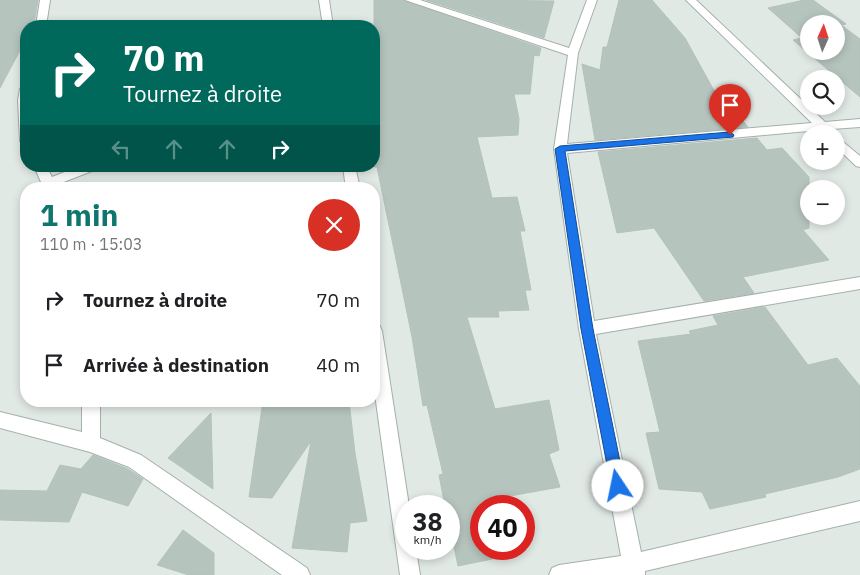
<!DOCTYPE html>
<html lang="fr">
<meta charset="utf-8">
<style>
body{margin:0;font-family:"IBM Plex Sans",sans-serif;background:#f2f2f2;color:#202124;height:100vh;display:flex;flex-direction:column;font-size:19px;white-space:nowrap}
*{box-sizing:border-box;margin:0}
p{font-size:16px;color:#757577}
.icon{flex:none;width:28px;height:28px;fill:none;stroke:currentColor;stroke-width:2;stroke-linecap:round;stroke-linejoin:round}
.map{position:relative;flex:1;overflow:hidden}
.drawer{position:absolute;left:20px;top:182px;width:360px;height:225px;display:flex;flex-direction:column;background:#fff;border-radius:20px;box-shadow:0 2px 8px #0003}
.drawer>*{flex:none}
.top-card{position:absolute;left:20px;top:20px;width:360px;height:152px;border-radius:20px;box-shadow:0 2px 8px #0003;background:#00695c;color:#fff;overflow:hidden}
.needle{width:32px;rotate:3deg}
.fabs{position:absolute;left:800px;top:15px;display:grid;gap:10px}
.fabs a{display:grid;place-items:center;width:45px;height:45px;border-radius:50%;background:#fff;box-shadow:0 2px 8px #0003;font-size:25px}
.speed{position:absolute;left:395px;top:495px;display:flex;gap:10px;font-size:25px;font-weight:700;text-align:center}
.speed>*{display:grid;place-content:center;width:65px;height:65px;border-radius:50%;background:#fff;box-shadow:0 2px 8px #0003;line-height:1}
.speed small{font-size:12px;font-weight:400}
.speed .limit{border:8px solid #d22;background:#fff;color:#111}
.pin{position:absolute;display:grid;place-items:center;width:42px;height:42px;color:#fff;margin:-51px -21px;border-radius:50% 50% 50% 0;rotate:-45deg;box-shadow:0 0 5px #0007}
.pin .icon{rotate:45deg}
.me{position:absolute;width:55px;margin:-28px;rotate:349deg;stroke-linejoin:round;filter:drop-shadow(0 0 4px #0008)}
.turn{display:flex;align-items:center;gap:18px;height:105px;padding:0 20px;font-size:22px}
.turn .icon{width:65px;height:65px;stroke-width:2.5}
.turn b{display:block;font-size:35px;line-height:42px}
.lanes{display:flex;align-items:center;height:48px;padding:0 20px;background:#0003;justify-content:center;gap:25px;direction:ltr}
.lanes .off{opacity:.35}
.round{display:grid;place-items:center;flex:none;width:52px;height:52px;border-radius:26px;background:#f2f2f2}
.head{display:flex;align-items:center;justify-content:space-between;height:85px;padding:0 20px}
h1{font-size:30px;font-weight:700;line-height:38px;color:#0f766e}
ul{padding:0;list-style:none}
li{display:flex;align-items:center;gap:15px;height:65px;padding:0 20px}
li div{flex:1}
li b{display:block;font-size:19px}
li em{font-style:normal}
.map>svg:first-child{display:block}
.building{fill:#b6c4be;stroke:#b4c2bc;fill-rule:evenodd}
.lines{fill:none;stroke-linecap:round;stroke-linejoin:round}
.minor-casing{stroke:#a4b0ac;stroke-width:2}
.minor{fill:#fff;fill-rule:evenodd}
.route{fill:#1a73e8;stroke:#114b97}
</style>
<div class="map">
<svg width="860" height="575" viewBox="0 0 860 575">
<rect width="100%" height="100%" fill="#e1e9e5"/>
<!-- building -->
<g class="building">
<path d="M0,0H38L34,24L33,26H26V39L0,88Z"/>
<path d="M374,0H403L541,48L539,56L534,55L530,94H514L519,119L518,135L477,137L492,198L517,197L525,231H520L531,290H525L529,310L498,311L499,317H467L495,409L549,400L559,450L549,454L560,487L493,499L495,506H481V549H506L507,556L458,566L449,523V506H445L439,475L443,474L427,405L423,406L412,337L377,167H374Z"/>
<path d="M426,0H478L554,1L544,38Z"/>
<path d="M619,0H652L685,38L717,96L722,95L748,127L595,140L582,64L600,70L603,47H607Z"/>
<path d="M804,0H813L846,24L841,25L860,39V97L793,40L802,38L768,8ZM809,24H836V51H809Z"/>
<path d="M757,138L767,150L782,148L809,177V228L803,230L829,260L743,277L754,293L704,301L654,228L617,233L598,152Z"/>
<path d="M765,307L808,365L837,358L860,386V469L838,477L765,494L766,497L710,509L702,492L659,489L646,433L660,432L638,341L691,334L689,331L718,325L713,316Z"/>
<path d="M263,401H349L355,453L367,521L350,523L347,552L292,548L311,441L272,498L249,497Z"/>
<path d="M211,413L213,489L168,458Z"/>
<path d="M93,455L128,469L143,479L128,506L82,492L69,522L0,520V490L47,491L60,465L81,469Z"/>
<path d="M183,530L214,553V575H189L157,565Z"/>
</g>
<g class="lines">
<!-- minor casing -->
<g class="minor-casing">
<g id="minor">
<path d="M40,0H50L46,26H36Z"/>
<path d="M319,0H329L333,26H323Z"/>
<path d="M405,0H420L569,48L587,0H597L578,53L567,144L812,123L686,0H696L825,122L860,119V127L832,129L835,134H823L819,130L567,153L594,321L860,277V289L596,334L641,552L860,501V521L645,571V575H549L552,568L559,565L621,556L579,329L554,149L568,55Z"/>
<path d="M26,86V145L20,141L18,100L20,89Z"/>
<path d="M836,136L860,156V167L856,166L836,147Z"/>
<path d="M34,166H46L52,177L80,166H99L97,169L56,185L57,189H44Z"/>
<path d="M343,166H355L360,189H346Z"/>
<path d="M374,324L380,326L382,331L409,506H406V549H416L420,575H400L374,387Z"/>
<path d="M82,401H100V438L141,455L307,568L310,575H282L129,467L90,452L0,428V412L82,432Z"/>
</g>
</g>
<!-- minor -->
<use href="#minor" class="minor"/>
</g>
<!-- route -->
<path class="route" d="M730,132L734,135L733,137L565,151L593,329L625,486L623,491L618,493L613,491L611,486L581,329L555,149L560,146Z"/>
</svg>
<div class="fabs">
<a><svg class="needle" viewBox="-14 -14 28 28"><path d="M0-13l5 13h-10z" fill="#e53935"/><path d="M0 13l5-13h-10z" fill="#757577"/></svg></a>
<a><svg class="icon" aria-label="search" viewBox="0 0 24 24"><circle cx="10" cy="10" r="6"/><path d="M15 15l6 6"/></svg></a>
<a>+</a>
<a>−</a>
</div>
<div class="speed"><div>38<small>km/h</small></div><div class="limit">40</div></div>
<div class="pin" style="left:730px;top:135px;background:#d93025"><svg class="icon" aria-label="arrive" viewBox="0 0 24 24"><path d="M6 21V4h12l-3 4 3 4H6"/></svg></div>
<svg class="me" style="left:618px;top:486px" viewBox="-20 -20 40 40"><circle r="19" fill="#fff"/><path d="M0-13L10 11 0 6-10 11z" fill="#1a73e8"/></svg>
<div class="top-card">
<div class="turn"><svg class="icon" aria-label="right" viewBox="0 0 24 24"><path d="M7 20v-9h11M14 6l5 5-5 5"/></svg><div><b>70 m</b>Tournez à droite</div></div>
<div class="lanes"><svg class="icon off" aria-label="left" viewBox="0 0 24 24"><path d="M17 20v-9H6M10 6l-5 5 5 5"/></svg><svg class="icon off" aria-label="ahead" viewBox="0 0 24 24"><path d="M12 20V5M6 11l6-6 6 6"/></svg><svg class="icon off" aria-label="ahead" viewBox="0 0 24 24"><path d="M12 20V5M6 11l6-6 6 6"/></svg><svg class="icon" aria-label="right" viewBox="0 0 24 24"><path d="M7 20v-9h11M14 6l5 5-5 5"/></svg></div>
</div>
<section class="drawer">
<div class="head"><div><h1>1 min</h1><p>110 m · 15:03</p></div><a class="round" style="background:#d93025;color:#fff"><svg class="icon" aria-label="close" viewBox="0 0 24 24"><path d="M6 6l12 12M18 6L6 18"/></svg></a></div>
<ul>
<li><svg class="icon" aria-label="right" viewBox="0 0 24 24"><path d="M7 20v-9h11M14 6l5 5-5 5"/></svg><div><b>Tournez à droite</b></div><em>70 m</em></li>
<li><svg class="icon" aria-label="arrive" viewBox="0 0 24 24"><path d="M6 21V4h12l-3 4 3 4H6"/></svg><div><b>Arrivée à destination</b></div><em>40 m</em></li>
</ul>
</section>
</div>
